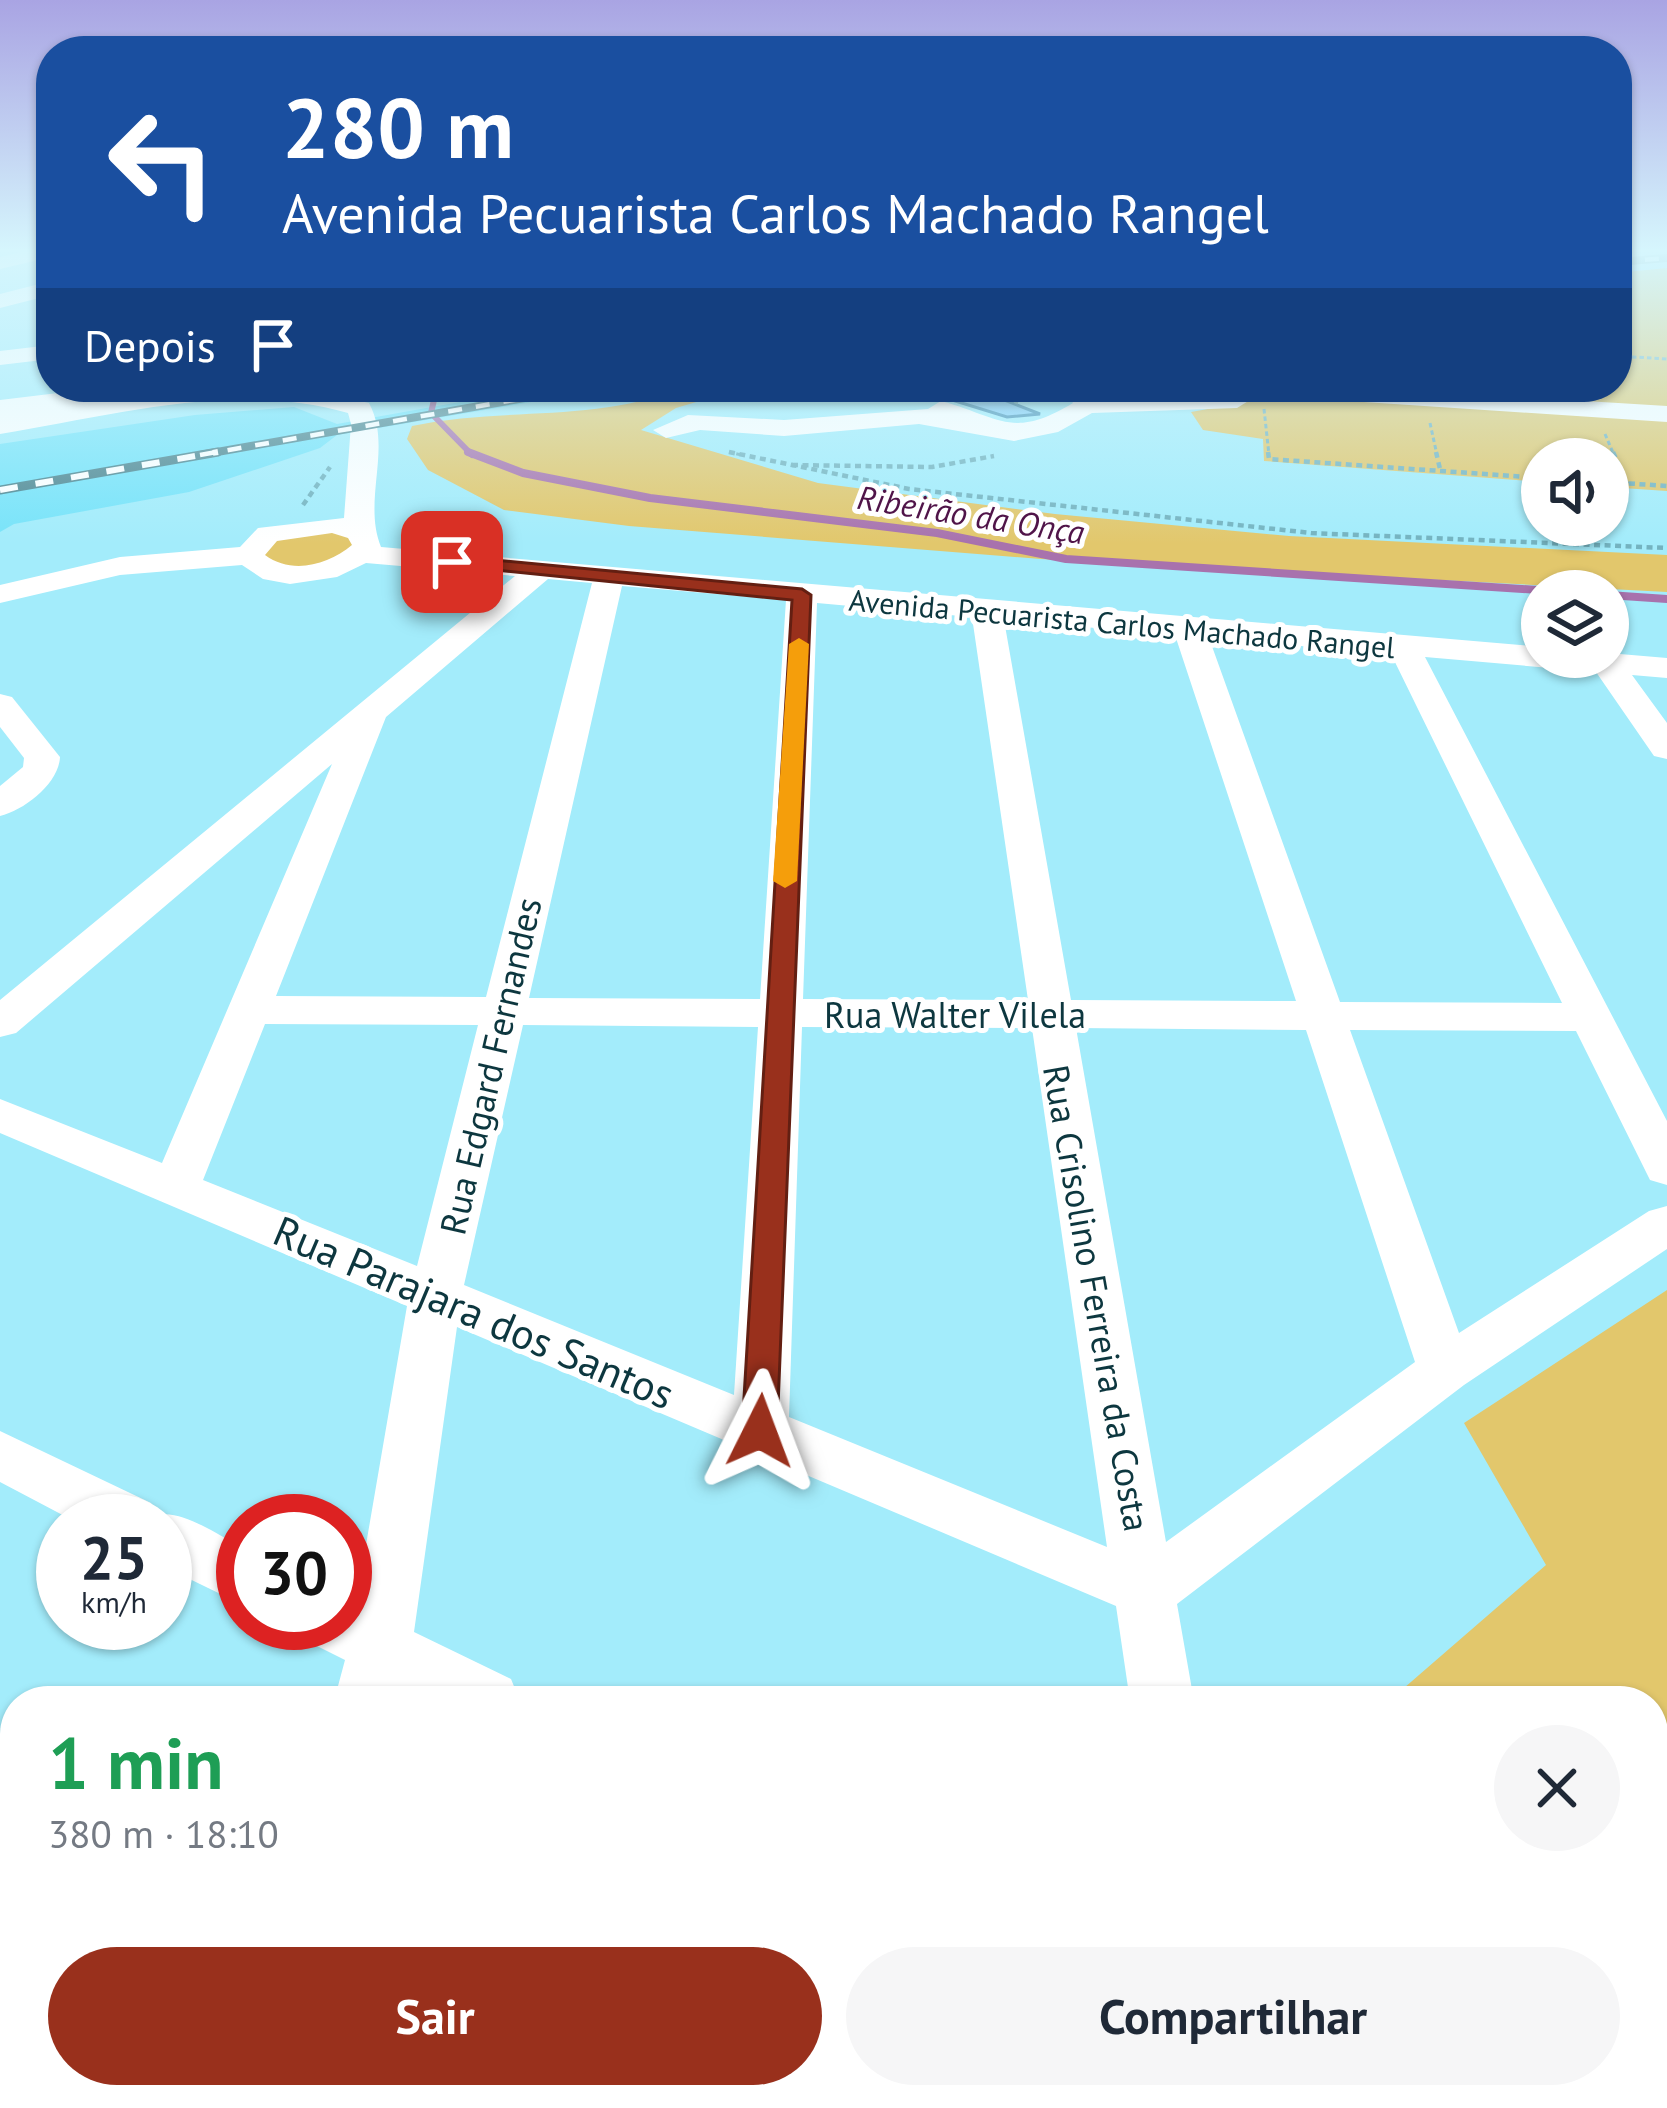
<!DOCTYPE html>
<html lang="pt">
<meta charset="utf-8">
<style>
body{margin:0;font-family:"PT Sans",sans-serif;background:#f6f6f7;color:#1f2937;height:100vh;display:flex;flex-direction:column;font-size:45px;white-space:nowrap}
*{box-sizing:border-box;margin:0}
p{font-size:39px;color:#747a83}
.icon{flex:none;width:66px;height:66px;fill:none;stroke:currentColor;stroke-width:2;stroke-linecap:round;stroke-linejoin:round}
.map{position:relative;flex:1;overflow:hidden}
.side{position:absolute;left:0px;top:1686px;width:1668px;height:423px;display:flex;flex-direction:column;background:#fff;border-radius:48px 48px 0 0;box-shadow:0 3px 9px #0004}
.side>*{flex:none}
.banner{position:absolute;left:36px;top:36px;width:1596px;height:366px;border-radius:48px;box-shadow:0 3px 9px #0004;background:#1a4fa0;color:#fff;overflow:hidden}
.controls{position:absolute;left:1521px;top:438px;display:grid;gap:24px}
.controls a{display:grid;place-items:center;width:108px;height:108px;border-radius:50%;background:#fff;box-shadow:0 3px 9px #0004;font-size:60px}
.speed{position:absolute;left:36px;top:1494px;display:flex;gap:24px;font-size:60px;font-weight:700;text-align:center}
.speed>*{display:grid;place-content:center;width:156px;height:156px;border-radius:50%;background:#fff;box-shadow:0 3px 9px #0004;line-height:1}
.speed small{font-size:30px;font-weight:400}
.speed .limit{border:18px solid #d22;background:#fff;color:#111}
.pin{position:absolute;display:grid;place-items:center;width:102px;height:102px;color:#fff;margin:-51px;border-radius:24px;box-shadow:0 6px 18px #0006}
.me{position:absolute;width:132px;margin:-66px;rotate:3deg;stroke-linejoin:round;filter:drop-shadow(0 0 9px #0008)}
.turn{display:flex;align-items:center;gap:42px;height:252px;padding:0 48px;font-size:54px}
.turn .icon{width:156px;height:156px;stroke-width:2.5}
.turn b{display:block;font-size:84px;line-height:102px}
.then{display:flex;align-items:center;height:114px;padding:0 48px;background:#0003;gap:24px;font-size:45px}
.round{display:grid;place-items:center;flex:none;width:126px;height:126px;border-radius:63px;background:#f6f6f7}
.summary{display:flex;align-items:center;justify-content:space-between;height:204px;padding:0 48px}
h1{font-size:72px;font-weight:700;line-height:90px;color:#1e9e55}
.button{display:flex;gap:24px;margin-top:auto;padding:24px 48px}
.button a{flex:1;height:138px;border-radius:72px;background:#99301c;color:#fff;font-size:48px;font-weight:700;line-height:138px;text-align:center}
.button a+a{background:#f6f6f7;color:#1f2937}
.map>svg:first-child{display:block}
.built{fill:#77e3f9}
.green{fill:#e2c76c}
.lines{fill:none;stroke-linecap:round;stroke-linejoin:round}
.stream-far1{stroke:#a872ad;stroke-width:6}
.stream{stroke:#a872ad;stroke-width:8}
.building{fill:#83cdf5;stroke:#4591b6;stroke-width:3}
.path-far1{stroke:#74b3c0;stroke-width:3;stroke-dasharray:4.5 3;stroke-linecap:butt}
.path{stroke:#74b3c0;stroke-width:4.5;stroke-dasharray:6 4.5;stroke-linecap:butt}
.minor{fill:#fff;fill-rule:evenodd}
.major{fill:#fff;fill-rule:evenodd}
.rail-far1-casing{stroke:#4f8792;stroke-width:8}
.rail-casing{stroke:#4f8792;stroke-width:9}
.rail-far1{stroke:#fff;stroke-width:4.5;stroke-dasharray:14;stroke-linecap:butt}
.rail{stroke:#fff;stroke-width:6;stroke-dasharray:18;stroke-linecap:butt}
.route{fill:#99301c;stroke:#631f12;stroke-width:3}
.slow{fill:#f59e0b}
.labels{text-anchor:middle;dominant-baseline:central;stroke-width:10;stroke-linejoin:round;paint-order:stroke}
.far-street-label{font-size:30px;fill:#0d373f;stroke:#fff}
.far-water-label{font-size:33px;font-style:italic;fill:#501449;stroke:#fff}
.street-label{font-size:36px;fill:#0d373f;stroke:#fff}
.near-street-label{font-size:42px;fill:#0d373f;stroke:#fff}
</style>
<div class="map">
<svg width="1667" height="2108" viewBox="0 0 1667 2108">
<rect width="100%" height="100%" fill="#a3ecfb"/>
<!-- built -->
<path class="built" d="M543,387H620L337,435L320,448L189,492L14,524L0,532V444L195,415L294,407L337,424Z"/>
<!-- green -->
<g class="green">
<path d="M1667,268V491L1608,487V459H1542V482L1264,461L1263,439L1203,430L1191,412L1258,400L1256,387H1617V273Z"/>
<path d="M684,387H747L676,408L641,430L818,483L1055,514L1289,536L1667,555V592L1041,559L629,526L504,510L428,470L407,439L412,426C504,406 595,424 684,387Z"/>
<path d="M325,528L355,540L344,559L299,569L263,560L269,541Z"/>
<path d="M1667,1290V2040L1653,2034V1701H1396L1404,1688L1546,1565L1464,1423Z"/>
</g>
<g class="lines">
<!-- stream-far1 -->
<path class="stream-far1" d="M437,387L431,413L472,455"/>
<!-- stream -->
<g class="stream">
<path d="M468,452L523,473L650,498L937,533L1066,559L1553,591"/>
<path d="M1608,595L1667,599"/>
</g>
</g>
<!-- building -->
<path class="building" d="M910,387H996L1002,399L1040,414L1007,417Z"/>
<g class="lines">
<!-- path-far1 -->
<g class="path-far1">
<path d="M1617,356L1667,359"/>
<path d="M999,387L1005,398L1018,403"/>
<path d="M1264,409L1269,455"/>
<path d="M1430,423L1437,455"/>
<path d="M1605,434L1614,455"/>
<path d="M729,452L741,455"/>
</g>
<!-- path -->
<g class="path">
<path d="M729,452L909,489L1311,533L1667,548"/>
<path d="M1268,452L1269,459L1542,478"/>
<path d="M1436,452L1440,469"/>
<path d="M1613,452L1627,484"/>
<path d="M792,465L932,467L994,456"/>
<path d="M1608,482L1667,486"/>
<path d="M303,505L330,467"/>
</g>
<!-- minor -->
<g class="minor">
<path d="M34,249H51V257L0,269V257Z"/>
<path d="M51,281V295L0,308V294Z"/>
<path d="M51,345V359L0,365V351Z"/>
<path d="M214,387H299L369,403C393,447 362,500 381,547L1542,647V657H1608V653L1667,658V678L1632,675L1667,723V759L1654,756L1596,672L1425,657L1667,1121V1185L1650,1180L1576,1031L1350,1030L1459,1333L1649,1211L1667,1206V1249L1464,1385L1177,1604L1194,1701H1130L1116,1606L457,1327L414,1632L511,1679L520,1701H423L401,1690L398,1701H334L345,1660L311,1643L302,1623H345V1599L356,1603L407,1306L0,1133V1099L162,1163L332,764L16,1033L0,1037V1000L515,576L366,563L337,577L290,584L263,579L242,565L120,575L0,603V585L120,557L240,547L258,528L344,518L351,424L348,413C236,380 112,416 0,434V418ZM332,533L348,538L352,545C328,565 292,575 265,555L277,541ZM548,579L592,583L486,997L276,996L386,717ZM622,586L786,600L760,999L529,998ZM817,603L972,617L1028,1000L803,999ZM1004,620L1175,635L1296,1001L1071,1000ZM1209,638L1391,654L1562,1003L1340,1002ZM265,1024L478,1025L417,1266L203,1180ZM523,1025L758,1027L734,1395L464,1285ZM802,1027L1032,1028L1107,1547L789,1417ZM1076,1028L1306,1030L1415,1362L1166,1542Z"/>
<path d="M1062,387H1087L1095,398L1106,399L1231,393L1230,387H1360L1667,406V422L1258,395L1237,408L1092,413L1058,432L1014,441L919,424L784,436L700,430L666,438L653,430L688,415L784,420L928,409L941,401C1000,417 1012,440 1073,403Z"/>
<path d="M0,694L12,697L60,757C59,783 25,810 0,816V786L23,767L24,758L0,727Z"/>
<path d="M0,1431L151,1503L157,1515C183,1509 219,1536 243,1548V1605L165,1567V1521H74L0,1482Z"/>
<path d="M0,1930L15,1936V2012L0,2006Z"/>
<path d="M149,2094H308L306,2108H155Z"/>
<path d="M1178,2094H1328L1334,2108H1179Z"/>
</g>
<!-- major -->
<path class="major" d="M108,387H201L185,396L0,420V400Z"/>
<!-- rail-far1 casing -->
<g class="rail-far1-casing">
<g id="rail-far1">
<path d="M1617,262L1667,258"/>
<path d="M200,455L588,387"/>
</g>
</g>
<!-- rail casing -->
<g class="rail-casing">
<path id="rail" d="M0,490L218,452"/>
</g>
<!-- rail-far1 -->
<use href="#rail-far1" class="rail-far1"/>
<!-- rail -->
<use href="#rail" class="rail"/>
</g>
<!-- sky -->
<linearGradient id="sky" x2="0" y2="1"><stop stop-color="#a9a4e3"/><stop offset="0.46" stop-color="#d6f6fd"/><stop offset="1" stop-color="#d6f6fd" stop-opacity="0"/></linearGradient>
<rect width="1667" height="544" fill="url(#sky)"/>
<!-- route -->
<path class="route" d="M452,556L802,589L811,595L777,1431L772,1441H747L742,1431L792,600L445,565V558Z"/>
<!-- slow -->
<path class="slow" d="M799,638L809,644L797,881L785,888L773,881L789,644Z"/>
<g class="labels">
<!-- far-street labels -->
<g class="far-street-label">
<text transform="translate(1122 623) rotate(5)">Avenida Pecuarista Carlos Machado Rangel</text>
</g>
<!-- far-water labels -->
<g class="far-water-label">
<text transform="translate(971 514) rotate(9)">Ribeirão da Onça</text>
</g>
<!-- street labels -->
<g class="street-label">
<text x="955" y="1014">Rua Walter Vilela</text>
<text transform="translate(490 1066) rotate(-77)">Rua Edgard Fernandes</text>
<text transform="translate(1097 1298) rotate(80)">Rua Crisolino Ferreira da Costa</text>
</g>
<!-- near-street labels -->
<g class="near-street-label">
<text transform="translate(474 1312) rotate(23)">Rua Parajara dos Santos</text>
</g>
</g>
</svg>
<div class="controls">
<a><svg class="icon" aria-label="sound" viewBox="0 0 24 24"><path d="M4 9h4l5-4v14l-5-4H4zM17 9q2 3 0 6"/></svg></a>
<a><svg class="icon" aria-label="layers" viewBox="0 0 24 24"><path d="M12 4l9 5-9 5-9-5zM3 14l9 5 9-5"/></svg></a>
</div>
<div class="speed"><div>25<small>km/h</small></div><div class="limit">30</div></div>
<div class="pin" style="left:452px;top:562px;background:#d93025"><svg class="icon" aria-label="arrive" viewBox="0 0 24 24"><path d="M6 21V4h12l-3 4 3 4H6"/></svg></div>
<svg class="me" style="left:760px;top:1431px" viewBox="-20 -20 40 40"><path d="M0-17L14 15 0 8-14 15z" fill="#99301c" stroke="#fff" stroke-width="4"/></svg>
<div class="banner">
<div class="turn"><svg class="icon" aria-label="left" viewBox="0 0 24 24"><path d="M17 20v-9H6M10 6l-5 5 5 5"/></svg><div><b>280 m</b>Avenida Pecuarista Carlos Machado Rangel</div></div>
<div class="then">Depois<svg class="icon" aria-label="arrive" viewBox="0 0 24 24"><path d="M6 21V4h12l-3 4 3 4H6"/></svg></div>
</div>
<section class="side">
<div class="summary"><div><h1>1 min</h1><p>380 m · 18:10</p></div><a class="round"><svg class="icon" aria-label="close" viewBox="0 0 24 24"><path d="M6 6l12 12M18 6L6 18"/></svg></a></div>
<div class="button"><a>Sair</a><a>Compartilhar</a></div>
</section>
</div>
